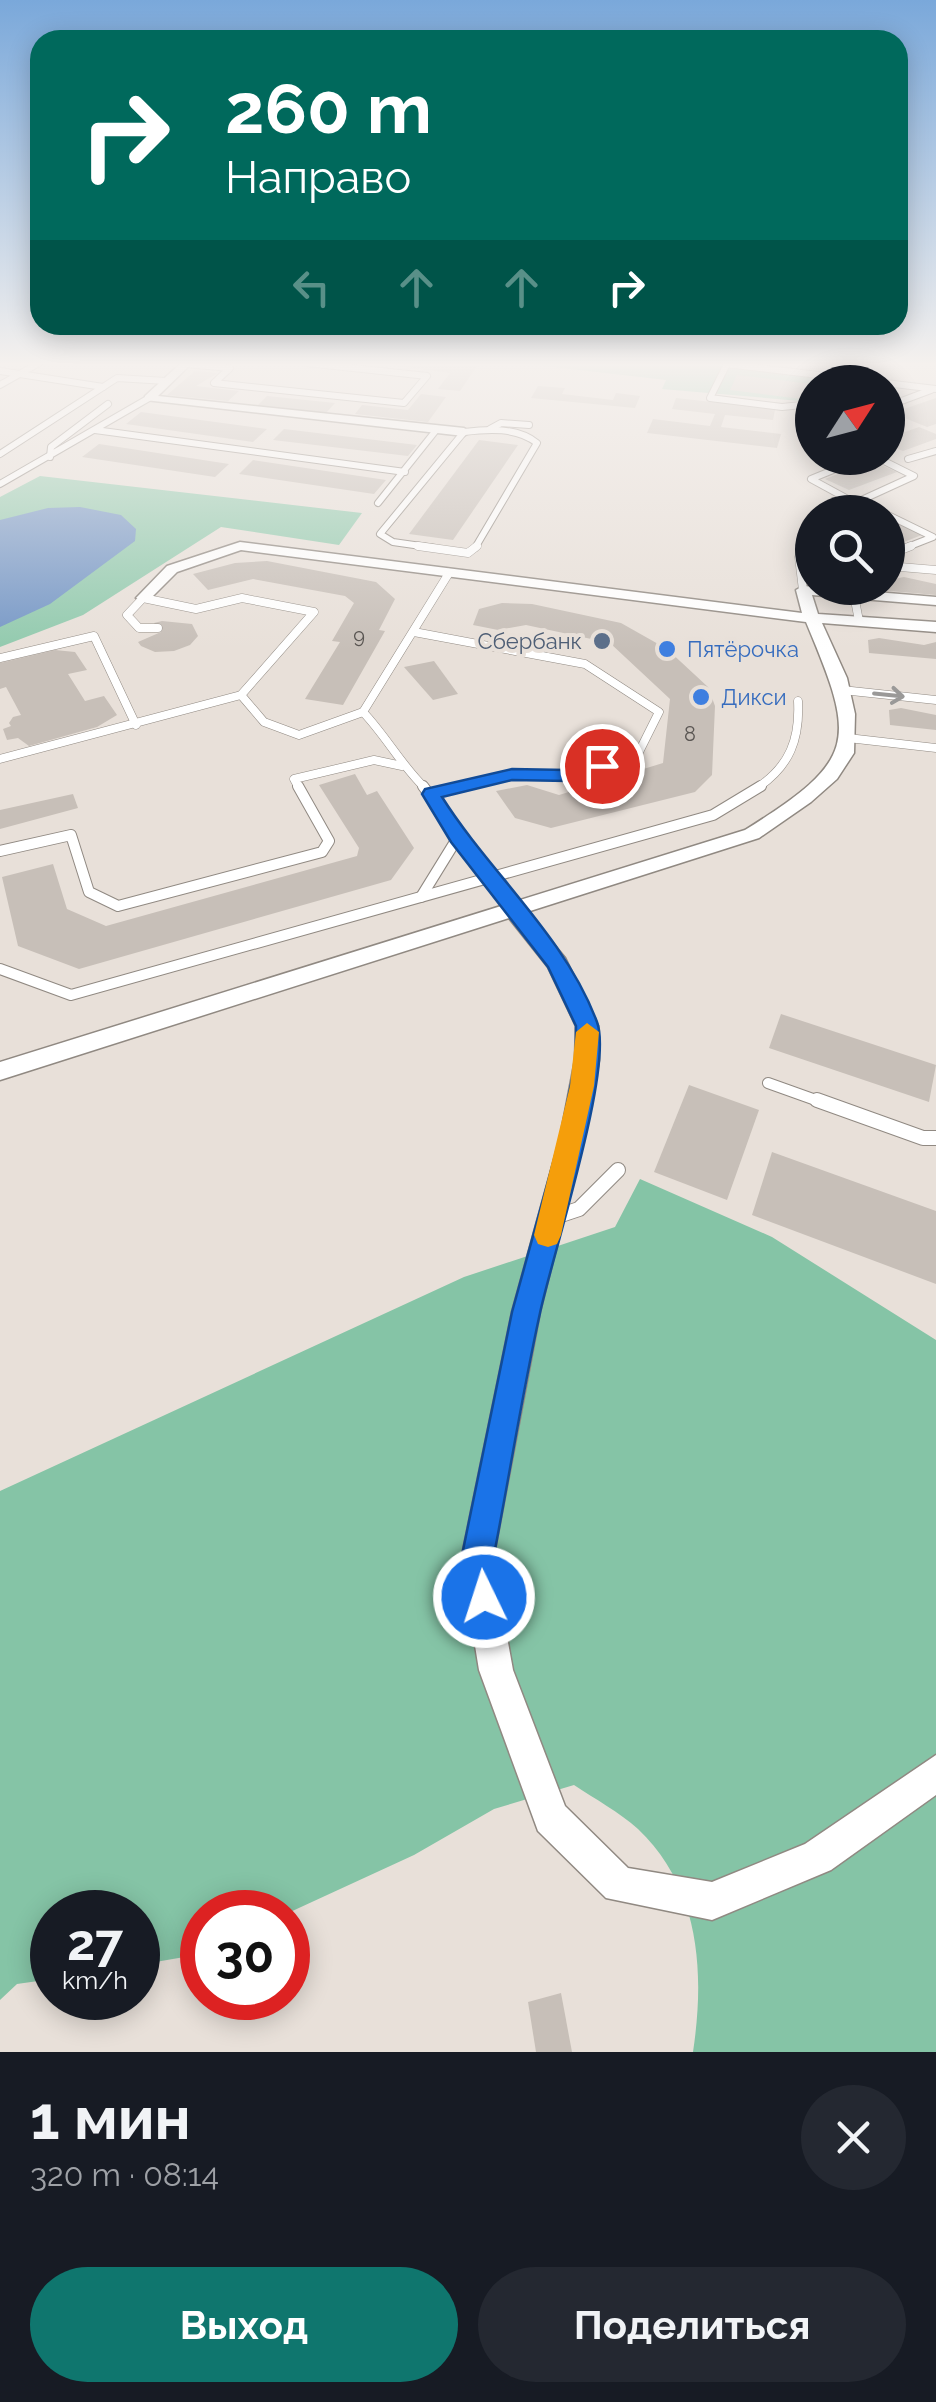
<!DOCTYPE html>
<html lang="ru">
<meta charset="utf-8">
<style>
body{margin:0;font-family:Raleway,sans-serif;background:#242831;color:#f1f3f6;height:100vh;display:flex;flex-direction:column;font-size:38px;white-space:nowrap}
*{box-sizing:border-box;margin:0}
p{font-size:32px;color:#9ea1a6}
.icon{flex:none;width:55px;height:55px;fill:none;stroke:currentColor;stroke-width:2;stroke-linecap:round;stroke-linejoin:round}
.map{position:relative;height:2052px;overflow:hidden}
.side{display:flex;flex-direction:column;background:#171b24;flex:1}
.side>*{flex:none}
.hud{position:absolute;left:30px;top:30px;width:878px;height:305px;border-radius:30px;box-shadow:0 5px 25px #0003;background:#00695c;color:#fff;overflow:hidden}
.needle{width:65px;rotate:54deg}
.buttons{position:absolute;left:795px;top:365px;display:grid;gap:20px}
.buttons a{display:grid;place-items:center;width:110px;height:110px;border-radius:50%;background:#171b24;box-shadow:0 5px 25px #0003;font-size:50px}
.speed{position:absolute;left:30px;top:1890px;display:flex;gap:20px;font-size:50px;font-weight:700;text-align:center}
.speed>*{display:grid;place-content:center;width:130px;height:130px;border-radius:50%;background:#171b24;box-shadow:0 5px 25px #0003;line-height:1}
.speed small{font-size:25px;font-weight:400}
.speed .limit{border:15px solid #d22;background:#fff;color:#111}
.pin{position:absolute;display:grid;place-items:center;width:85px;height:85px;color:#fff;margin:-42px;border:5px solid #fff;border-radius:50%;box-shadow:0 2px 10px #0007}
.me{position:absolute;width:110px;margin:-55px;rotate:356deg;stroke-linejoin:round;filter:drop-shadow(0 0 8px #0008)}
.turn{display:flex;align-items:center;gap:35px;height:210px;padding:0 30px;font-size:45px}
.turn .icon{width:130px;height:130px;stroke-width:2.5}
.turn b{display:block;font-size:70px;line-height:85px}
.lanes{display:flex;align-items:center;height:95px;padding:0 30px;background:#0003;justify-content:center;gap:50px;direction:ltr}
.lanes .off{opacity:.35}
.round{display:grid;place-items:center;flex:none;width:105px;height:105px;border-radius:52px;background:#242831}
.head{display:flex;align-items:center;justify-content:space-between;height:170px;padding:0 30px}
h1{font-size:60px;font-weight:700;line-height:75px}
.cta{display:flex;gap:20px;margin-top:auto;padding:20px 30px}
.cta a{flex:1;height:115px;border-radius:60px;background:#0f766e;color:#fff;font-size:40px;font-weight:700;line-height:115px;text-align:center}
.cta a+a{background:#242831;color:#f1f3f6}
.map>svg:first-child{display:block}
.green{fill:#92caae}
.forest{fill:#85c4a6}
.water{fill:#7597c6}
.building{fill:#c7bfb8}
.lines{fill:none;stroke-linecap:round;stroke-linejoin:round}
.lane-far3-casing{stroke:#908982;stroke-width:8}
.lane-far2-casing{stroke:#908982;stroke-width:9}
.lane-far1-casing{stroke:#908982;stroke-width:12}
.lane-casing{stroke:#908982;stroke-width:16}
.street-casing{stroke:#908982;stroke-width:3}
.lane-far3{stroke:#fff;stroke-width:6}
.lane-far2{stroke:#fff;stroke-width:8}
.lane-far1{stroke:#fff;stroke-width:10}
.lane{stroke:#fff;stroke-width:14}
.street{fill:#fff;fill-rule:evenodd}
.oneway{stroke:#9a9998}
.route{fill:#1a73e8;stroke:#114b97;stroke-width:2.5}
.slow{fill:#f59e0b}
.service-dot{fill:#5c6f8a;stroke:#e8e0d9;stroke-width:4}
.shop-dot{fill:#3f7fe0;stroke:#e8e0d9;stroke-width:4}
.labels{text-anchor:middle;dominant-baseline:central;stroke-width:8;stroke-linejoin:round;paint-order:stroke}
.number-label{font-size:20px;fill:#5a5653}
.far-service-label{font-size:22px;fill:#4e5e75;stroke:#e8e0d9;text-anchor:end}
.far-shop-label{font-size:22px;fill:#366cbe;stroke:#e8e0d9;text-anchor:start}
</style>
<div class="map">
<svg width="936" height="2052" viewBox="0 0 936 2052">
<rect width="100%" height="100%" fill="#e8e0d9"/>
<!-- green -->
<g class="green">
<path d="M518,363H721L827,375L824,382H812V402L662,389L666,380Z"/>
<path d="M40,476L362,513L339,545L221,527L83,615L0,647V497Z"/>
</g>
<!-- forest -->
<path class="forest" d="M640,1179L772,1237L936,1340V2052H693C705,1972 700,1888 638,1829C619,1812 595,1799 574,1785L494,1809L414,1855L288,1913L202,1912V1952L196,1955L138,1965V1912H52V1979L17,1984L0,2000V1491L464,1277L615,1227Z"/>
<!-- water -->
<path class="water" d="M80,507L121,515L136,529L135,541L50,604L0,627V520L48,508Z"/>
<!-- building -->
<g class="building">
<path d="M376,363H443L477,366L460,391L438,389L450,373Z"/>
<path d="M195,371L218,373L196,386L239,391L228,401L167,395Z"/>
<path d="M737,375L812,384V389L809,400L730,390Z"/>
<path d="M538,386L565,388L562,394L613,400L616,393L640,396L635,408L531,398Z"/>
<path d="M421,394L446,397L428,422L355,414L362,405L408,410Z"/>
<path d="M267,396L335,403L326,413L257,406Z"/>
<path d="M676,398L775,409L773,420L725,415L721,427L781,434L777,448L647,433L653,419L710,426L715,414L672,409Z"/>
<path d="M936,398V424L927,427L892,413Z"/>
<path d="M141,412L267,429L253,442L126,424Z"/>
<path d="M919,427L936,434V439L903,451L888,445V438Z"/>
<path d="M284,429L417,445L408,456L273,440Z"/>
<path d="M479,440L518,445L453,540L409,534Z"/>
<path d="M99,444L229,464L215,477L82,457Z"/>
<path d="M253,460L386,480L374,494L239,474Z"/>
<path d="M872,461L897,472L849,490L825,479Z"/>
<path d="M888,518L922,535L888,548Z"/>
<path d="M267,561L376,582L395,599L379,630L385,631L343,705L305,699L340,642L332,641L354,603L345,596L253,579L208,590L193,574L235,563Z"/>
<path d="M904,577L936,584V595L878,590L888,588V580Z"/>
<path d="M502,603L532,604L621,623L667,649L708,687L715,706L712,775L695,792L551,828L515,818L496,791L527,785L559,795L663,763L670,699L610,643L526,625L498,630L473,625L479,609Z"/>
<path d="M162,621L192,624L198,636L190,645L174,651L155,652L141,646L138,642L161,632L154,623Z"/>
<path d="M879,638L924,645L936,642V659L869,653L868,640Z"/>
<path d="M55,650L75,652L87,670L68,674L85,701L104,696L117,715L97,727L29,746L18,738L7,740L3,729L11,726L9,723L13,717L21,715L6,687L0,689V663Z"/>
<path d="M434,661L458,694L433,700L404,667Z"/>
<path d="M901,708L936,715V730L890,725L889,710Z"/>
<path d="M355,774L367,795L377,791L414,848L391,880L79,969L18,946L2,877L53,864L67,909L106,926L357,856L359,848L319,785Z"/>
<path d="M73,794L78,808L0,829V810Z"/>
<path d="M781,1014L936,1065L929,1102L769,1048Z"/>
<path d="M689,1085L759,1110L727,1200L654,1172Z"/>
<path d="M772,1152L936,1211V1284L752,1215Z"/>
<path d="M561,1993L572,2052H536L528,2002Z"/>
</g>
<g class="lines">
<!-- lane-far3 casing -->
<g class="lane-far3-casing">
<g id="lane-far3">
<path d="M186,364L230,368L214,383L404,403L427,376L307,363"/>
<path d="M0,371L103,387"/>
<path d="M0,385L39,363"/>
<path d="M812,404L782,407L710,398L727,364L936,389"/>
<path d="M888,406L931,390"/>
<path d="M490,429L501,423L529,425"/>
<path d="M95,430L405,472"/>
<path d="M0,454L117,378L166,381"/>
<path d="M50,457L51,447L108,404"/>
<path d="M880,459L914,476L855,503L811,479L855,461Z"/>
<path d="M908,459L936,451"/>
<path d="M0,484L149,398"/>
<path d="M378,503L437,429"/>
<path d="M822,512L855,503L883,512"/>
<path d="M888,515L933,537L905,548"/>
<path d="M435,548L393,542L380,534L464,432C488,429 517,427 537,443L475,548"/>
<path d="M803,548L806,523L812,519"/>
</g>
</g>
<!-- lane-far2 casing -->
<g class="lane-far2-casing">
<g id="lane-far2">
<path d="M418,546L468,553L477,546"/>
<path d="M888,555L911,546"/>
<path d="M888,566L936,570"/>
<path d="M803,590L799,557L804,546"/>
<path d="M854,595L859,621"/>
<path d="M414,632L585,664L659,712L637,756L568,776L512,774L453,788"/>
<path d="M0,658L94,636L136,725"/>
<path d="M842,690L936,700"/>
<path d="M241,695L264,722L299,735L363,712L449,573"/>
<path d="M363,712C386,736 401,765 425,788"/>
<path d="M848,738L936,748"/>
<path d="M0,759L241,695L314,612L242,598L196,609L143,598L127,615L139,628H158"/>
<path d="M299,788L294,779L374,760L402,766"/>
<path d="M757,788C790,766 800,739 798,701"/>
</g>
</g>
<!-- lane-far1 casing -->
<g class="lane-far1-casing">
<g id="lane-far1">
<path d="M423,786L514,910"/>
<path d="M431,794L464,786"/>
<path d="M0,851L71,835L89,892L118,906L322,852L329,841L298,786"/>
<path d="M421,897L458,837"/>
<path d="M0,969L71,995L713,815L761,786"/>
<path d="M768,1083L824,1103"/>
</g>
</g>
<!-- lane casing -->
<g class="lane-casing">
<g id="lane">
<path d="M817,1100L923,1138H936"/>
<path d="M555,1217L579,1209L618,1170"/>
</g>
</g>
<!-- street casing -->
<g class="street-casing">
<g id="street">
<path d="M181,363H192L158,396L464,428L470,432L464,436L145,400V396Z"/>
<path d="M240,542L802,613L796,590L803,586L936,597V605L812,595L818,614L936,622V632L822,623L847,678L855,714L854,753L837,779L811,802L759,838L527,912L565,958L598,1026L599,1060L584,1138L540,1312L493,1560L513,1670L565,1806L628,1868L712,1882L805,1844L936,1755V1795L831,1870L712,1920L606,1898L538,1831L479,1670L461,1560L512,1312L560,1138L575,1060L576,1026L548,967L509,918L0,1080V1062L745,830C859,759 856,741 806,622L241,550L177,572L148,601L136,598L167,566Z"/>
</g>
</g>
<!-- lane-far3 -->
<use href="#lane-far3" class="lane-far3"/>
<!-- lane-far2 -->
<use href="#lane-far2" class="lane-far2"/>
<!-- lane-far1 -->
<use href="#lane-far1" class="lane-far1"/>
<!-- lane -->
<use href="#lane" class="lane"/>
<!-- street -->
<use href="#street" class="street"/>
</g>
<!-- one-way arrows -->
<defs><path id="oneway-shaft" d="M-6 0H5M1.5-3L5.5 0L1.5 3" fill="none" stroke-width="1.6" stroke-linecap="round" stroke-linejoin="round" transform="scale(2.5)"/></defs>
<use class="oneway" href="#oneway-shaft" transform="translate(889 695) rotate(6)"/>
<!-- sky -->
<linearGradient id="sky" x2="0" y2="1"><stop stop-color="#7aa8da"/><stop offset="0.56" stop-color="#f5f1ee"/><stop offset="1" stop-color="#f5f1ee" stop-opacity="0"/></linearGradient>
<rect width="936" height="650" fill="url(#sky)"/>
<!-- route -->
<path class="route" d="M602,760L611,766L609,770L568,781L512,780L442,797C490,873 565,936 597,1022C614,1068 552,1256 540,1313C522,1395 509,1478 493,1560L500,1597L495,1609L484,1614L472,1609L461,1560L512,1312L560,1138L576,1060V1026L548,967L451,842L422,794L425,789L512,769L567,770Z"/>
<!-- slow -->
<path class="slow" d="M587,1023L599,1032L594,1086L561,1235L557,1244L548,1247L538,1244L534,1235L570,1086L576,1032Z"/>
<!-- markers -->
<circle class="service-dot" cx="602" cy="641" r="10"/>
<g class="shop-dot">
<circle cx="667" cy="649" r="10"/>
<circle cx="701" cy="697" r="10"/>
</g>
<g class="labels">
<!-- number labels -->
<g class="number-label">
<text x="359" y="636">9</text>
<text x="690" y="734">8</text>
</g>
<!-- far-service labels -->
<g class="far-service-label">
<text x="582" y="641">Сбербанк</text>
</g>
<!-- far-shop labels -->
<g class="far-shop-label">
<text x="687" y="649">Пятёрочка</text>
<text x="721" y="697">Дикси</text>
</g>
</g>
</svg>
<div class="buttons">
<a><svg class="needle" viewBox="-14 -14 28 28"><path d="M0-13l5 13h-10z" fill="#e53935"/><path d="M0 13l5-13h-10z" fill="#9ea1a6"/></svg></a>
<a><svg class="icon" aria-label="search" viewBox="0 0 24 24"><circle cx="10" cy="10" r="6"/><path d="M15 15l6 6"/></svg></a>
</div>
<div class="speed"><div>27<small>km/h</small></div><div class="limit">30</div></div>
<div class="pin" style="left:602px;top:766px;background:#d93025"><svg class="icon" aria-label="arrive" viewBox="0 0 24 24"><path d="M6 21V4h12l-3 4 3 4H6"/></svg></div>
<svg class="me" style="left:484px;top:1597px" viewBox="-20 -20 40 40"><circle r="17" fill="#1a73e8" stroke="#fff" stroke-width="3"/><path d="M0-11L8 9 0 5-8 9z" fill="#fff"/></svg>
<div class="hud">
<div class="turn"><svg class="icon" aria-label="right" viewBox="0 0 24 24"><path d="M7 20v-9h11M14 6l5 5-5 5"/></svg><div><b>260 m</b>Направо</div></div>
<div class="lanes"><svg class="icon off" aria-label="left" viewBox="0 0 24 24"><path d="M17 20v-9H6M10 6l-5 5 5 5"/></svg><svg class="icon off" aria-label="ahead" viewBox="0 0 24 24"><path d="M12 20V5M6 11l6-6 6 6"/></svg><svg class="icon off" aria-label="ahead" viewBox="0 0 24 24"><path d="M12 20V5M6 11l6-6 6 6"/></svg><svg class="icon" aria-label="right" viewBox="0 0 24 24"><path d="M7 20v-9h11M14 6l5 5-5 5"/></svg></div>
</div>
</div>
<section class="side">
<div class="head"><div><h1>1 мин</h1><p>320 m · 08:14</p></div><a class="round"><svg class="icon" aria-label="close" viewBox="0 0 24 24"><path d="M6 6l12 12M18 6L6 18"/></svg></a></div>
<div class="cta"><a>Выход</a><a>Поделиться</a></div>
</section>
